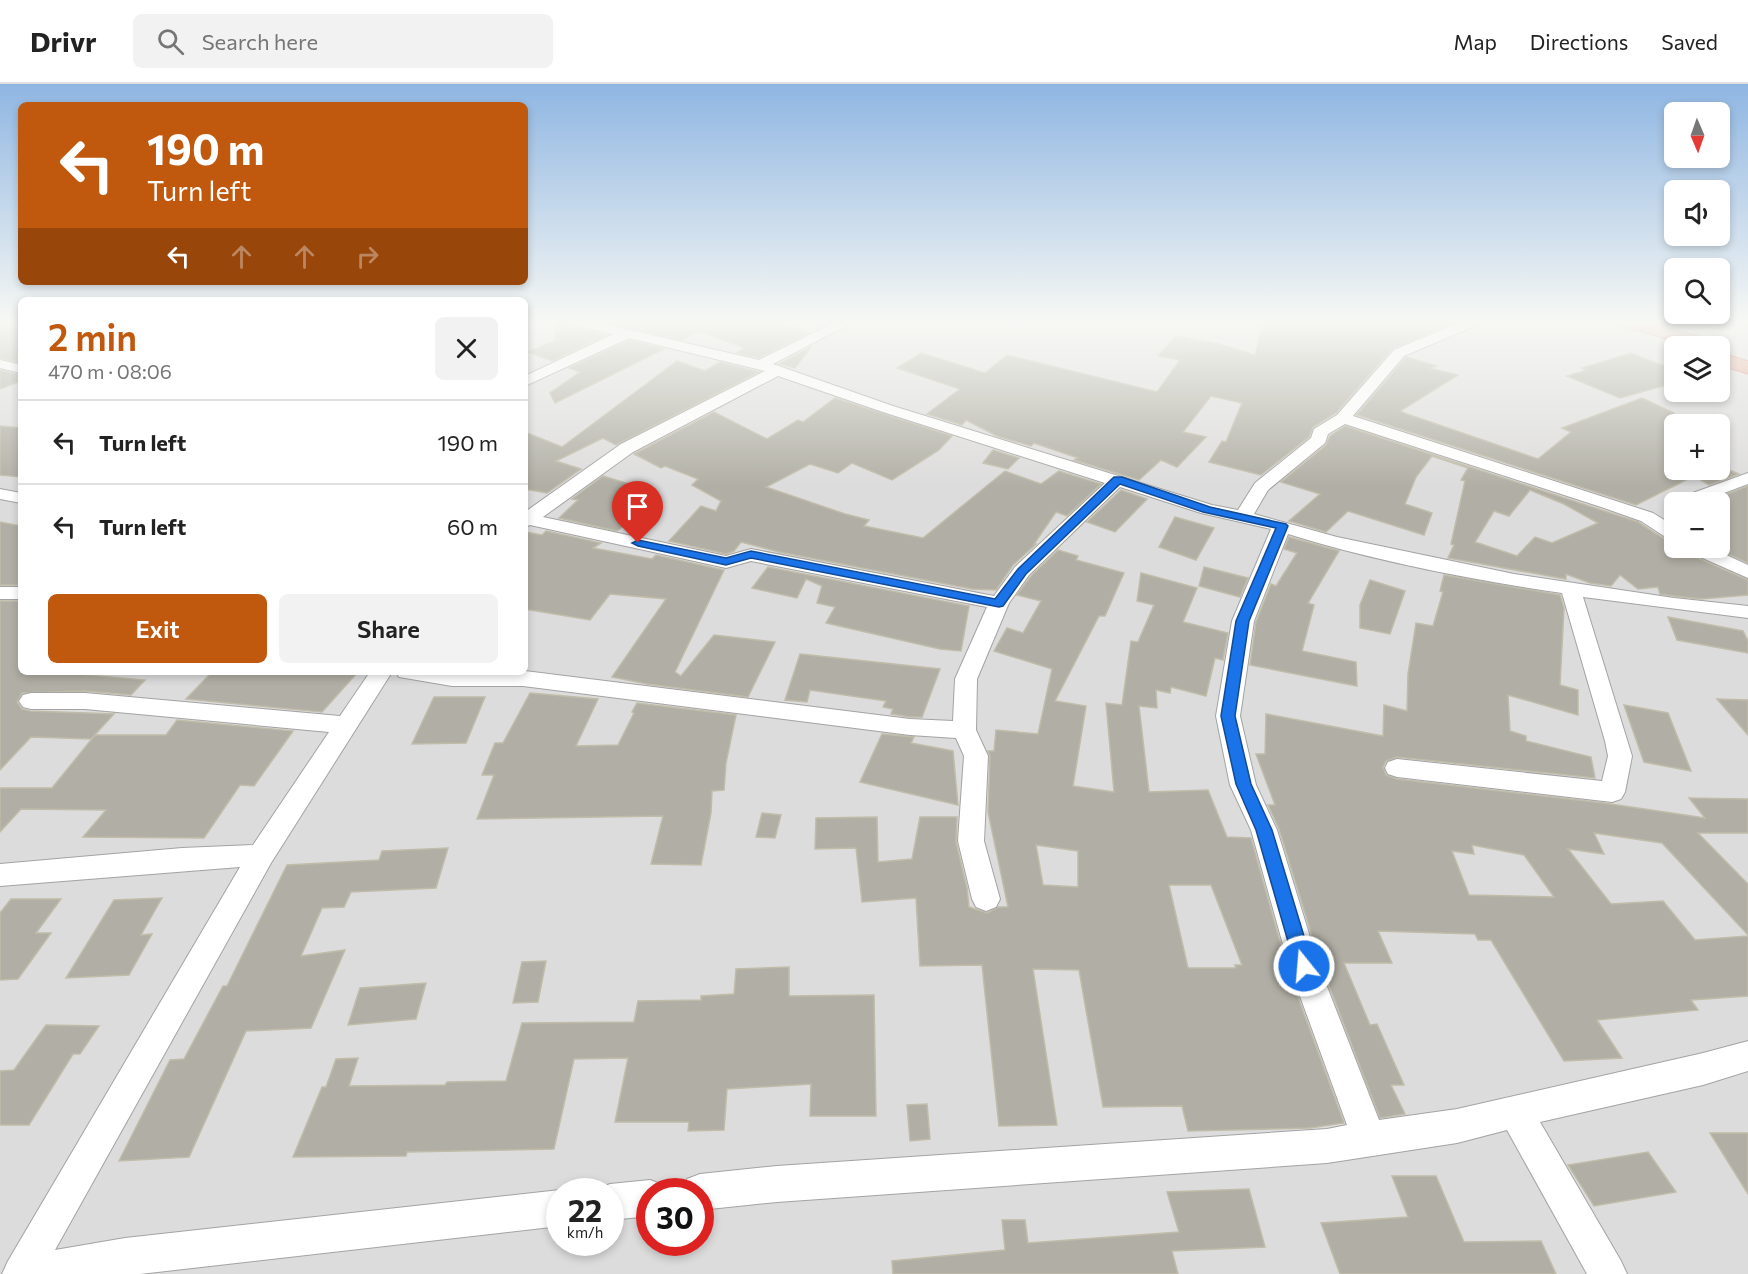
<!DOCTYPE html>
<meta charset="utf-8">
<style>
body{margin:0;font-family:Commissioner,sans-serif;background:#f2f2f2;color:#222;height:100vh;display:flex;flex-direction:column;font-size:22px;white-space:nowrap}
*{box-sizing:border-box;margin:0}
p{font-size:20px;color:#767676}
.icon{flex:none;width:33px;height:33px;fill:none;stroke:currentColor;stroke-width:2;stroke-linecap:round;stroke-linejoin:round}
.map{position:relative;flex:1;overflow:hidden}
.panel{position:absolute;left:18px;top:213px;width:510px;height:378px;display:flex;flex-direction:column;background:#fff;border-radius:9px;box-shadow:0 3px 9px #0003}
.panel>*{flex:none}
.top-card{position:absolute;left:18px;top:18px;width:510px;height:183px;border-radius:9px;box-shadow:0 3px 9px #0003;background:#c0580e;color:#fff;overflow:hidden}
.needle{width:39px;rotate:178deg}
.controls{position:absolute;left:1664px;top:18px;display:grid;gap:12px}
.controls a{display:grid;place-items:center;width:66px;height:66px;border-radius:9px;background:#fff;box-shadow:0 3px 9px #0003;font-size:30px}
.speed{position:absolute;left:546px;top:1094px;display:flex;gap:12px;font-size:30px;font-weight:700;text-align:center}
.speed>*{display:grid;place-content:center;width:78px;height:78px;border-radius:50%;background:#fff;box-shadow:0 3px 9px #0003;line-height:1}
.speed small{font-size:15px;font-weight:400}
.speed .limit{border:9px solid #d22;background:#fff;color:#111}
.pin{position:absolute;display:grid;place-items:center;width:51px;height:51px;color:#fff;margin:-62px -26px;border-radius:50% 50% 50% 0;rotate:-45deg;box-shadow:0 0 6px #0007}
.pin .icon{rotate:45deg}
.me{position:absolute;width:66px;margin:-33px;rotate:343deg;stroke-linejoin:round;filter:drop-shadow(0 0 4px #0008)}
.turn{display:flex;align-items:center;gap:21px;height:126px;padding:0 30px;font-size:27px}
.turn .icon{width:78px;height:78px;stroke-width:2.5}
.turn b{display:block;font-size:42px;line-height:51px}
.lanes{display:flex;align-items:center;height:57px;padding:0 30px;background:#0003;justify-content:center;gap:30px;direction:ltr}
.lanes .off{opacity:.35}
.round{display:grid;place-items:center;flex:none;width:63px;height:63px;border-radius:9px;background:#f2f2f2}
.headline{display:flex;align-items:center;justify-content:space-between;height:102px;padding:0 30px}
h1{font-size:36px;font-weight:600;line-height:45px;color:#c0580e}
.primary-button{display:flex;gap:12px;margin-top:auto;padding:12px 30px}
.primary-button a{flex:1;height:69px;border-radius:9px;background:#c0580e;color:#fff;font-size:24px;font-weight:600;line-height:69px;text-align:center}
.primary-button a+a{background:#f2f2f2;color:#222}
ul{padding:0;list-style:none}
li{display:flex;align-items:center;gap:18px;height:84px;padding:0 30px;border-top:2px solid #e0e0e0}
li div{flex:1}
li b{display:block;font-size:22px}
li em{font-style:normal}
header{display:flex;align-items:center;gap:36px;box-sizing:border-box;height:84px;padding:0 30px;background:#fff;border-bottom:2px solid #e0e0e0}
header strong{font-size:28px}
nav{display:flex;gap:33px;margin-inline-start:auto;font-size:21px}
.search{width:420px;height:54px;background:#f2f2f2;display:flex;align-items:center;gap:15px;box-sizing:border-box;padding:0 21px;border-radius:9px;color:#767676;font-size:22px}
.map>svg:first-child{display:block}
.residential{fill:#dddcdc;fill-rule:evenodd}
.building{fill:#b1afa5;stroke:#c0bca9;stroke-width:1.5;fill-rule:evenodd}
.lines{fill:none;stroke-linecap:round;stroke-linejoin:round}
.minor-casing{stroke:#a3a3a3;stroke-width:2}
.highway-casing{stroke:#cf3d31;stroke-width:1}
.minor{fill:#fff;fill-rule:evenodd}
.highway{fill:#e1a593;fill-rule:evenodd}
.route{fill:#1a73e8;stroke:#114b97;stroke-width:1.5}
</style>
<header>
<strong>Drivr</strong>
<div class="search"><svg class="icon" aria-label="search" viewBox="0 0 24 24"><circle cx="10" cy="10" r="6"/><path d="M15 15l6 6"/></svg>Search here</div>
<nav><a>Map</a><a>Directions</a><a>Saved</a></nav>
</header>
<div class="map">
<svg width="1748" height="1190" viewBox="0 0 1748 1190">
<rect width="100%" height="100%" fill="#eeefe6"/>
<!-- residential -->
<path class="residential" d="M0,237H21V588H525V237H1748V1190H0ZM1674,262H1719V308H1674ZM1674,340H1719V386H1674ZM1674,418H1719V464H1674ZM560,1107H610V1158H560ZM650,1107H700V1158H650Z"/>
<!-- building -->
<g class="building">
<path d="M9,237H21V279L0,274V240Z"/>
<path d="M557,237H566L570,242L607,251L552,277L528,268L559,255L555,254Z"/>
<path d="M600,237H774L809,249L759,274L737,269L745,264L698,247L683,256Z"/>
<path d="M1264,237H1458L1392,265L1336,329L1313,343L1309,353L1261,391L1209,378L1222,357L1226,358L1242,319L1211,312L1183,348L1206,353L1177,383L1161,376L1139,396L1074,376L1078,374L1034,359L1031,362L997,352L966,336L962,341L927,330L960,305L897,284L921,269L985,289L1007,271L1157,308L1180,276L1158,272L1176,252L1219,260L1255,271Z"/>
<path d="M629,256L664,265L555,319L550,309L580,288L569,284Z"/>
<path d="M811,263L795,284L779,280Z"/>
<path d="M1631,269L1674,286V299L1620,314L1567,292L1587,286L1582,284Z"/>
<path d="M1406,273L1437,282L1429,284L1458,291L1400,327L1407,330L1538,375L1571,348L1562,344L1642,314L1674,329V386H1729L1739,390L1709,401L1694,392L1636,421L1357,331Z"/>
<path d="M677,277L705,287L720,278L759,288L616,361L603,354L556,377L581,385L547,409L525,405V348L562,363Z"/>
<path d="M0,286L21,291V297L0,305Z"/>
<path d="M835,314L952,352L939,366L892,396L852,379L838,389L810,380L766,403L845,430L869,436L864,442L923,454L1005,387L1041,400L1059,387L1101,400L1067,432L1056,428L1034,460H1036L1013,481L996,506L972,505L779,468L741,458L734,467L726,470L669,457L701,422L716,427L721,417L692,401L698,395L665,382L661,384L634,370L714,328L767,355L798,336L803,338Z"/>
<path d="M0,342L21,344V393L0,391Z"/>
<path d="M1345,342L1638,438L1666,456L1674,458V464H1684L1688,470L1748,496V511L1701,515L1674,512L1660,510L1658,503L1638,505L1620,491L1611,502L1590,499L1566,490V495L1448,474L1454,461L1451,460L1465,397L1461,396L1468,384L1432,372L1416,393L1405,420L1432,429L1424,451L1348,427L1326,448L1289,437L1320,410L1281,398L1326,361L1330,352ZM1530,406L1564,420L1598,439L1552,459L1535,453L1517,472L1475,458L1494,427L1509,432Z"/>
<path d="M993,366L1019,374L1008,385L983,379Z"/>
<path d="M603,392L632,401L622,406L657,418L617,447L559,434L578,416L572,415Z"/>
<path d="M1748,402V479L1715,464H1719V413Z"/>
<path d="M1121,406L1147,415L1115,448L1087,438Z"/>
<path d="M1175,433L1214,444L1196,476L1159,463Z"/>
<path d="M0,438L21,442V501H0Z"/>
<path d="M546,447L601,459L593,464L652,475L656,471L724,486L675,588L681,592L714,551L775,558L748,613L647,600L612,593L666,515L610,510L590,536L525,525V448L542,451Z"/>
<path d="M1289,453L1339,467L1308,519L1314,521L1302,567L1356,578L1357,602L1250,581L1256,538L1271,500L1276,502L1297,469L1284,465Z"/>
<path d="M1058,466L1078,472L1076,476L1124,489L1105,532H1099L1055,617L1086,622L1073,702L1114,708L1106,619L1122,621L1131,557L1138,558L1154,521L1137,517L1141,489L1197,504L1183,538L1228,549L1223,576L1215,574L1206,612L1171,603L1170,609L1156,606L1157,624L1139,622L1149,708L1208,706L1227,753L1251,754L1287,883L1344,1039L1310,1044L1188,1047L1182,1022L1103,1023L1079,886L1033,885L1057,1041L999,1042L982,881L920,882L916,814L862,818L856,764L815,765L816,734L877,733L878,778L912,775L920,733H957L956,758L967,804L969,823L987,829L998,823H1008L988,728L990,672L988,667H994L996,646L1038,650L1052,585L994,567L1007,544L1023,549L1041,517L1017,511L1031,492ZM1036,761L1078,767V803L1043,801ZM1169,801H1211L1242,881H1235L1236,884H1188Z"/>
<path d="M768,483L969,522L961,567L940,565L826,539L835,523L817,519L822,502L806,495L797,514L752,504Z"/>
<path d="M1204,483L1248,494L1240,513L1199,502Z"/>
<path d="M1444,491L1560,511L1564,524L1560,601L1578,606V631L1508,611L1510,647L1526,652V657L1591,673L1595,694L1397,673L1386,677L1383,683L1386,691L1397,695L1604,719L1705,734L1689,714L1748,715V749H1698L1748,800V851L1662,759L1594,749L1604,770L1568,765L1611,820L1663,817L1695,856L1748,852V912L1691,916L1698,926L1597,936L1622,974L1564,977L1491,856H1478L1475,850L1378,847L1392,879H1344L1370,941L1377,940L1404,1001H1391L1405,1030L1380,1034L1321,881L1279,745L1268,721H1275L1256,670H1265L1266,630L1383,652L1384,621L1407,627L1408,590L1416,539L1433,542L1443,508L1440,507ZM1472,761L1524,771L1554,813L1469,811L1452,767L1474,770Z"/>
<path d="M1370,496L1405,507L1390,550L1360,544V521Z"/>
<path d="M0,517H21V588H55L145,596L131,611L85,607L22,609L17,618L22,625L30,627L114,630L91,655L31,653L0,686Z"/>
<path d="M1668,533L1743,547L1748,557V569L1677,556Z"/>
<path d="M800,570L940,585L922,633H910L891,630L893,625L883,623L886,617L810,606L807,618L785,616Z"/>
<path d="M212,588H358L322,628L186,615Z"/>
<path d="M530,609L598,615L576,662L618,661L634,629L632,628L637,619L736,631L726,679L724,706L712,707L711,729L701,781L651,780L663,732L477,735L494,691H482L495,659H503Z"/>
<path d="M434,613H485L466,659L412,660Z"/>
<path d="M1717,615L1748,616V651Z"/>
<path d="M1624,621L1668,629L1691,687L1644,678Z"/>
<path d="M177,636L293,647L254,702L240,701L204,754L83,753L106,726L21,725L0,748V704H52L95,651H166Z"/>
<path d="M882,650L914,653L911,659L953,667L958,721L860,698Z"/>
<path d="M762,729L781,731L775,754L756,753Z"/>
<path d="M448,764L436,804L351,808L344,823L322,824L301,872L345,866L311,944L246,947L189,1073L119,1077L170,976L184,975L223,902H227L287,781L379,776L382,767Z"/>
<path d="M162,814L141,851L152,850L129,891L66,894L114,816Z"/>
<path d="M11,815H61L36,849H51L18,895L0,896V829Z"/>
<path d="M546,877L538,918L513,919L522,878Z"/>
<path d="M789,883V912L874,911L876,1032H810L811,1000L727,1005L724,1046L688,1047L689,1038H615L628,974L574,975L554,1065L407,1068L406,1072L293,1073L322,1003H326L336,975L358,974L349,1002L445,1001L447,998L506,997L522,939L634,938L638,917L701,916V912L734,910L736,885Z"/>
<path d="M426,899L416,935L348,941L360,904Z"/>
<path d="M46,941L99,942L80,970H73L29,1041H0V987L14,986Z"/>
<path d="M927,1020L930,1055L910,1057L907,1021Z"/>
<path d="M1710,1049H1748V1110Z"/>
<path d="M1648,1068L1676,1108L1594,1122L1568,1081Z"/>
<path d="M1392,1092H1436L1464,1158L1541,1157L1556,1190H1340L1321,1139L1408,1133Z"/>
<path d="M1249,1105L1265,1163L1172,1167L1178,1190H893L892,1177L1005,1166L1002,1136H1025L1028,1159L1179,1148L1167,1108Z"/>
</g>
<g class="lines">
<!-- minor casing -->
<g class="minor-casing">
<g id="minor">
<path d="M568,237H591L759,276L838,237H855L773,280L893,322L1212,421L1238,426L1255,399L1311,354L1314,345L1337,331L1394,266L1463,237H1481L1479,240L1404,272L1353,332L1653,429L1674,442V456L1667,454L1641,437L1601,423L1345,340L1328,350L1325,359L1268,406L1254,430L1337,453L1514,490L1674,514L1748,522V534L1583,513L1632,672L1625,708L1621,715L1612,718L1397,693L1388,690L1385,684L1388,678L1397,675L1602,697L1608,672L1605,657L1562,509C1473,496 1374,477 1288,450L1254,537L1240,632L1256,701L1277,746L1319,882L1379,1036L1457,1025L1703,969L1748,957V987L1703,1001L1540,1038L1621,1177L1627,1190H1587L1507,1046L1457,1059L1327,1079L777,1118L700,1126V1107H683L687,1095L700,1090L777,1082L1327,1045L1347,1041L1289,882L1251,746L1230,701L1216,632L1232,537L1271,445L1201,429L1120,403L1029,491L1009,519L977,595L976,646L988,672L984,757L1000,815L996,823L986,827L976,823L972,815L958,757L964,672L956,654L910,651L523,602H452L399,593L396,588L525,587L910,635L953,637L955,595L987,523L751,477L726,484L530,441L525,443V428L621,360L765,287L629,254L525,302V292L614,250L570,240ZM778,292L883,328L1105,399L1015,483L994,512L751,465L726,472L543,433L633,368Z"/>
<path d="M0,276L21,281V289L0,284Z"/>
<path d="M1748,389V400L1700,418H1676L1679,414Z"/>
<path d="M0,405L21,409V419L0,415Z"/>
<path d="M1686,464H1711L1748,481V494L1689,468Z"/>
<rect x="0" y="503" width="21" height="12"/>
<path d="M370,588H392L271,779L55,1166L125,1154L560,1106L563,1107H560V1142L140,1190H2L8,1177L240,783L0,802V780L182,764L253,761L329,648L85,625H31L23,623L19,617L23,611L31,609H85L340,632Z"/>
<path d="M650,1096L663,1101L665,1107H650V1132L610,1136V1107H597V1105L610,1100Z"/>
</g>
</g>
<!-- highway casing -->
<g class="highway-casing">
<g id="highway">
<path d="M1615,237H1646L1718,258L1721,262L1719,265V262H1691L1618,241Z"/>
<path d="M1719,268L1748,277V290L1719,281Z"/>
</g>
</g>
<!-- minor -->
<use href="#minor" class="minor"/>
<!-- highway -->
<use href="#highway" class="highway"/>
</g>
<!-- sky -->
<linearGradient id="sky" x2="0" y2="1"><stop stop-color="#8fb6e2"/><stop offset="0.59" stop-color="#f7f8f4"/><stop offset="1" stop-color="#f7f8f4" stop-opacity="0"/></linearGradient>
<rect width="1748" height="403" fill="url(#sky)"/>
<!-- route -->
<path class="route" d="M1114,393H1122L1210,423L1286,440L1288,442L1249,537L1235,632L1251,700L1272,746L1313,882L1310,888L1304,890L1297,888L1295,882L1256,746L1236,700L1221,632L1236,537L1276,444L1203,428L1120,400L1026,490L1003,522L999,523L751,474L726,481L638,462L632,459L638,456L726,474L751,467L995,515L1018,485Z"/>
</svg>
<div class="controls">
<a><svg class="needle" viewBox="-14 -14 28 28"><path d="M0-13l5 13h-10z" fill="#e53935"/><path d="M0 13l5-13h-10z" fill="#767676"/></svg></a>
<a><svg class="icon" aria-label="sound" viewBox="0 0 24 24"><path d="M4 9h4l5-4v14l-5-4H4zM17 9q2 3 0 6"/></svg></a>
<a><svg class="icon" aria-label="search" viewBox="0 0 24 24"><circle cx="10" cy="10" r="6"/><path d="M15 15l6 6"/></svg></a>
<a><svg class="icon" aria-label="layers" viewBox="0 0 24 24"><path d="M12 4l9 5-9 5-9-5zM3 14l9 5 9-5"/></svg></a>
<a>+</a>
<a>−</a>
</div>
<div class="speed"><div>22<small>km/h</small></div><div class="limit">30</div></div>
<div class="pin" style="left:638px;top:459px;background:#d93025"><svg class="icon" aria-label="arrive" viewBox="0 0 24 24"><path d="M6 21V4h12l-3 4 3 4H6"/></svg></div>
<svg class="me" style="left:1304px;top:882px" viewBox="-20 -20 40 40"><circle r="17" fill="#1a73e8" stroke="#fff" stroke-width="3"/><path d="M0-11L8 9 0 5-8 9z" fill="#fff"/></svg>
<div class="top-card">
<div class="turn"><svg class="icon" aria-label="left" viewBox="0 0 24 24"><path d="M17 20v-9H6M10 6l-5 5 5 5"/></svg><div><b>190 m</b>Turn left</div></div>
<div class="lanes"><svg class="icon" aria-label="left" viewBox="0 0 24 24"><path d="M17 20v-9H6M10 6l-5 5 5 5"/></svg><svg class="icon off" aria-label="ahead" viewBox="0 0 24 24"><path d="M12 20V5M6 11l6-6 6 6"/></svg><svg class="icon off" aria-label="ahead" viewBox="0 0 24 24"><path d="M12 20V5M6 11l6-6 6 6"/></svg><svg class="icon off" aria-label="right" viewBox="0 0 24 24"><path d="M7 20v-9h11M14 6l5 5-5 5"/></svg></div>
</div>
<section class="panel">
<div class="headline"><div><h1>2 min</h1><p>470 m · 08:06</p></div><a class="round"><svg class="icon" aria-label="close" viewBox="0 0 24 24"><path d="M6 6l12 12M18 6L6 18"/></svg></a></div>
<ul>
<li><svg class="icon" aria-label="left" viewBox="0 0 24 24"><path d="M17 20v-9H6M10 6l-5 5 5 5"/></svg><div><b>Turn left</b></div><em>190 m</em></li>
<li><svg class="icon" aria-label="left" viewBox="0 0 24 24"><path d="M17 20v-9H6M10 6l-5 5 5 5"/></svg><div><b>Turn left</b></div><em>60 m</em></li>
</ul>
<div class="primary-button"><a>Exit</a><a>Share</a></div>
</section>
</div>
